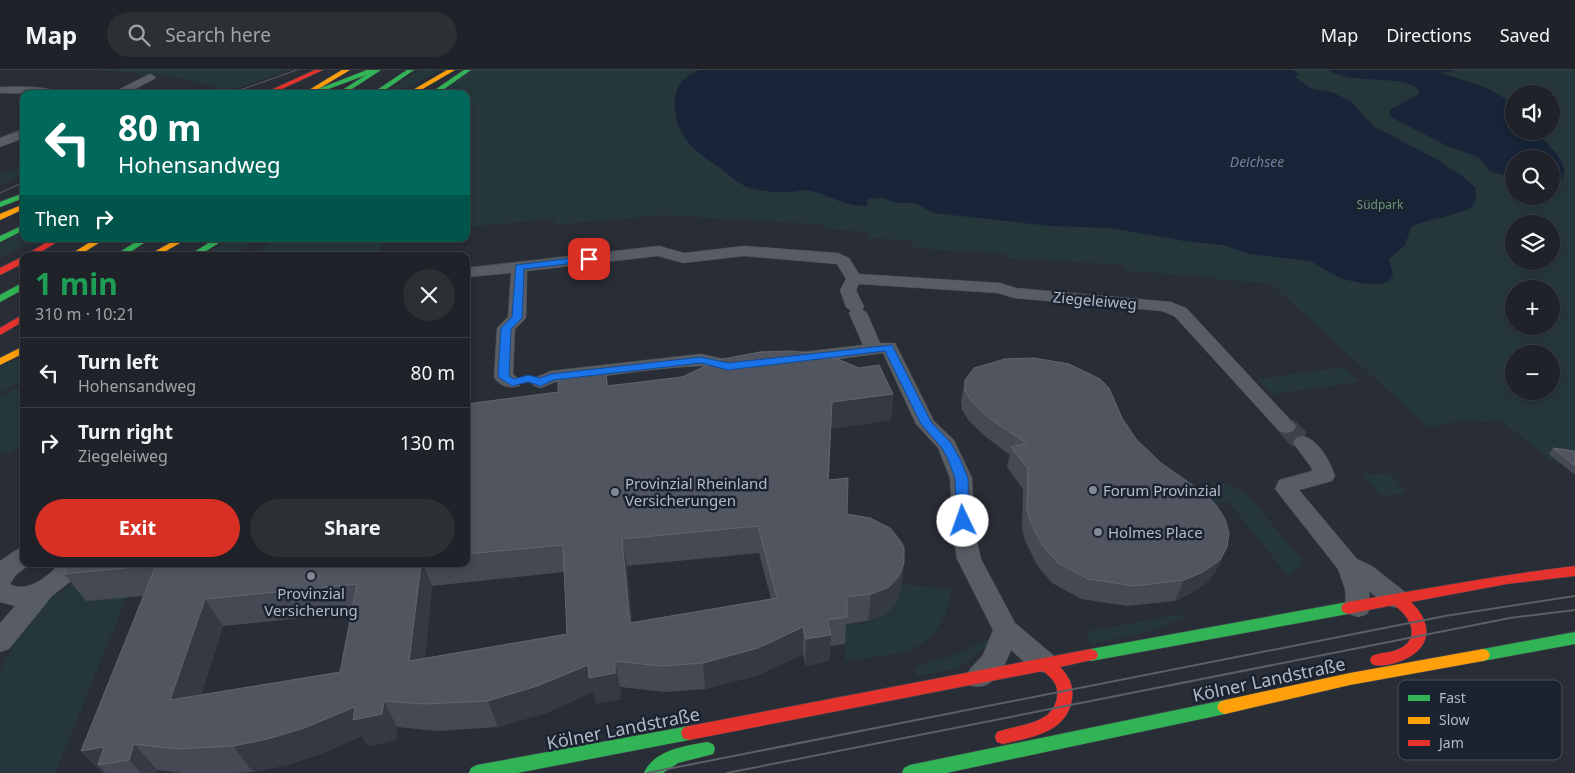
<!DOCTYPE html>
<meta charset="utf-8">
<style>
body{margin:0;font-family:"Noto Sans",sans-serif;background:#2c2f34;color:#f1f3f6;height:100vh;display:flex;flex-direction:column;font-size:19px;white-space:nowrap}
*{box-sizing:border-box;margin:0}
p{font-size:16px;color:#a1a4a8}
.icon{flex:none;width:28px;height:28px;fill:none;stroke:currentColor;stroke-width:2;stroke-linecap:round;stroke-linejoin:round}
.map{position:relative;flex:1;overflow:hidden}
.side{position:absolute;left:20px;top:182px;width:450px;height:315px;display:flex;flex-direction:column;background:#1f2228;border-radius:10px;box-shadow:0 2px 8px #0003,0 0 0 1px #3c3f45}
.side>*{flex:none}
.banner{position:absolute;left:20px;top:20px;width:450px;height:152px;border-radius:10px;box-shadow:0 2px 8px #0003,0 0 0 1px #3c3f45;background:#00695c;color:#fff;overflow:hidden}
.tools{position:absolute;left:1505px;top:15px;display:grid;gap:10px}
.tools a{display:grid;place-items:center;width:55px;height:55px;border-radius:50%;background:#1f2228;box-shadow:0 2px 8px #0003,0 0 0 1px #3c3f45;font-size:25px}
.pin{position:absolute;display:grid;place-items:center;width:42px;height:42px;color:#fff;margin:-21px;border-radius:10px;box-shadow:0 2px 8px #0006}
.me{position:absolute;width:55px;margin:-28px;rotate:357deg;stroke-linejoin:round;filter:drop-shadow(0 0 4px #0008)}
.turn{display:flex;align-items:center;gap:18px;height:105px;padding:0 15px;font-size:22px}
.turn .icon{width:65px;height:65px;stroke-width:2.5}
.turn b{display:block;font-size:35px;line-height:42px}
.then{display:flex;align-items:center;height:48px;padding:0 15px;background:#0003;gap:10px;font-size:19px}
.round{display:grid;place-items:center;flex:none;width:52px;height:52px;border-radius:26px;background:#2c2f34}
.summary{display:flex;align-items:center;justify-content:space-between;height:85px;padding:0 15px}
h1{font-size:30px;font-weight:700;line-height:38px;color:#1e9e55}
.button{display:flex;gap:10px;margin-top:auto;padding:10px 15px}
.button a{flex:1;height:58px;border-radius:30px;background:#d93025;color:#fff;font-size:20px;font-weight:700;line-height:58px;text-align:center}
.button a+a{background:#2c2f34;color:#f1f3f6}
ul{padding:0;list-style:none}
li{display:flex;align-items:center;gap:15px;height:70px;padding:0 15px;border-top:1px solid #3c3f45}
li div{flex:1}
li b{display:block;font-size:19px}
li em{font-style:normal}
header{display:flex;align-items:center;gap:30px;box-sizing:border-box;height:70px;padding:0 25px;background:#1f2228;border-bottom:1px solid #3c3f45}
header strong{font-size:24px}
nav{display:flex;gap:28px;margin-inline-start:auto;font-size:18px}
.search{width:350px;height:45px;background:#2c2f34;display:flex;align-items:center;gap:12px;box-sizing:border-box;padding:0 18px;border-radius:28px;color:#a1a4a8;font-size:19px}
.map>svg:first-child{display:block}
.green{fill:#26373b;fill-rule:evenodd}
.water{fill:#182438}
.lines{fill:none;stroke-linecap:round;stroke-linejoin:round}
.street-tunnel{stroke:#3e424b;stroke-width:20;stroke-dasharray:20 10;stroke-linecap:butt}
.street-casing{stroke:#464a52;stroke-width:1}
.fast-casing{stroke:#464a52;stroke-width:1}
.slow-casing{stroke:#464a52;stroke-width:1}
.jam-casing{stroke:#464a52;stroke-width:1}
.street{fill:#585c63;fill-rule:evenodd}
.fast{fill:#30b455;fill-rule:evenodd}
.slow{fill:#ff9f0a;fill-rule:evenodd}
.jam{fill:#e5322d;fill-rule:evenodd}
.tram-far1{stroke:#5c5f67;stroke-width:1}
.tram{stroke:#5c5f67;stroke-width:2}
.wall{fill:#454953;fill-rule:evenodd}
.shaded-wall{fill:#353942}
.building{fill:#51555f;stroke:#606570;fill-rule:evenodd}
.route{fill:#1a73e8;stroke:#114b97}
.poi-dot{fill:#828894;stroke:#1c2330;stroke-width:2}
.labels{text-anchor:middle;dominant-baseline:central;stroke-width:5;stroke-linejoin:round;paint-order:stroke}
.far-park-label{font-size:12px;fill:#699776;stroke:#1c2330}
.far-water-label{font-size:14px;font-style:italic;fill:#6b81a5;stroke:#1c2330}
.street-label{font-size:15px;fill:#b2b9c7;stroke:#1c2330}
.poi-label{font-size:15px;fill:#b2b9c7;stroke:#1c2330;text-anchor:start}
.near-street-label{font-size:18px;fill:#b2b9c7;stroke:#1c2330}
.key{fill:#1c2330;stroke:#49505d;stroke-width:1}
.key-label{font-size:14px;fill:#b2b9c7}
</style>
<header>
<strong>Map</strong>
<div class="search"><svg class="icon" aria-label="search" viewBox="0 0 24 24"><circle cx="10" cy="10" r="6"/><path d="M15 15l6 6"/></svg>Search here</div>
<nav><a>Map</a><a>Directions</a><a>Saved</a></nav>
</header>
<div class="map">
<svg width="1575" height="703" viewBox="0 0 1575 703">
<rect width="100%" height="100%" fill="#292d35"/>
<!-- green -->
<g class="green">
<path d="M91,0H290L223,24H198L217,16L163,5Z"/>
<path d="M419,0H440L396,24H383Z"/>
<path d="M472,0H1575V386L1565,395L1554,393L1499,349L1490,352L1463,351L1428,357L1270,213L1215,210L1213,207L1125,201L1123,195L1008,188L1007,184L913,178V171L868,168V162L825,159V155L663,145L554,155L553,149L466,157V24H436ZM1514,24H1551V61H1514ZM1514,89H1551V126H1514ZM1514,154H1551V191H1514ZM1514,219H1551V256H1514ZM1514,284H1551V321H1514Z"/>
<path d="M24,94V105L0,115V105Z"/>
<path d="M24,161V169H35L0,188V174Z"/>
<path d="M230,169H256L233,186H201Z"/>
<path d="M278,169H383L378,186H248Z"/>
<path d="M24,285V310L0,323V297Z"/>
<path d="M1344,297L1359,312L1272,324L1257,309Z"/>
<path d="M24,313V380L0,383V327Z"/>
<path d="M1390,403L1407,423L1381,426L1362,405Z"/>
<path d="M1222,413L1245,422L1302,490L1301,496L1289,507L1228,432L1211,435L1206,428L1208,420L1201,416Z"/>
<path d="M74,513L127,527L55,703H0V601L26,550L45,531Z"/>
<path d="M901,514L951,519C949,544 936,570 910,580C895,586 862,588 845,591V548C867,565 900,539 901,514Z"/>
<path d="M1181,544L1183,547L1156,560L1092,574L1085,562Z"/>
<path d="M990,568L991,571L959,598L917,606L914,597L955,585Z"/>
</g>
<!-- water -->
<g class="water">
<path d="M700,0H1293L1299,4L1295,7L1310,18L1331,22L1351,31L1373,56L1440,91L1462,106L1476,118C1476,122 1476,130 1474,134C1469,145 1424,149 1411,157L1405,175L1389,189L1393,205L1390,210L1383,214H1366L1342,209L1310,191L1249,184L1223,175L1184,171L1111,158L1051,156L933,143L916,133H896L883,128L869,129L867,131L868,135C847,139 829,124 810,121C803,119 797,121 791,122C779,123 764,121 753,119C741,116 733,108 724,101C697,82 673,68 675,30C676,15 685,5 700,0Z"/>
<path d="M1328,0H1457L1441,3L1487,18L1514,34V43L1509,47L1514,51V61H1534C1545,72 1575,95 1560,111L1551,113V89H1514V108L1490,101L1478,87L1447,76L1391,47L1389,42L1391,39L1419,24V20C1402,3 1354,16 1328,0Z"/>
</g>
<g class="lines">
<!-- street-tunnel -->
<path class="street-tunnel" d="M1286,356L1303,373"/>
<!-- street casing -->
<g class="street-casing">
<g id="street">
<path d="M150,4L156,7L154,9L126,24H110Z"/>
<path d="M0,17C15,17 51,15 62,24L0,23Z"/>
<path d="M24,59V68L0,77V68Z"/>
<path d="M659,176L684,183L744,176L838,183L849,188L859,204L1000,213L1016,218L1171,232L1186,238L1190,242L1296,356L1293,361L1286,363L1279,361L1178,250L1174,246L1162,241L1014,228L998,223L859,214L856,220L864,237L862,239L867,243L880,273H895L934,351L954,370L972,408L975,463L981,489L1015,553L1053,585L1057,593L1053,601C1035,607 1024,591 1011,580C1004,598 992,623 970,615L966,607L970,599L983,585L993,560L957,489L953,463L950,408L938,378L916,354L883,283L794,295L787,293L785,289L787,285L794,283L863,275L849,243L851,241L846,237L840,220L846,209L837,194L744,186L683,193L658,186L527,201L526,248L515,259L513,304L522,312L519,316C509,319 499,316 494,307L497,258L508,247L511,203L468,207L466,206V198Z"/>
<path d="M701,284L728,290L745,291L747,295L745,299C726,304 716,295 699,296C651,298 603,307 555,312L541,318L534,316L531,312L534,308L551,301Z"/>
<path d="M1303,366C1319,370 1330,391 1335,406L1332,411L1299,420L1357,489L1372,496L1405,522L1408,529L1405,536C1389,541 1381,531 1369,521L1370,537L1367,544L1358,547L1349,544L1346,537L1345,519L1338,499L1275,419L1279,410L1312,401L1311,397L1293,373L1296,368Z"/>
<path d="M24,477V494H30L16,505L10,514C26,524 49,506 59,494H84L75,508L52,526L9,579L0,582V553L15,536L0,532V491L16,480Z"/>
</g>
</g>
<!-- fast casing -->
<g class="fast-casing">
<g id="fast">
<path d="M367,0H381L344,24H336L366,5L315,24H305Z"/>
<path d="M407,0H414L379,24H371Z"/>
<path d="M464,0H471L437,24H429Z"/>
<path d="M24,123V128L0,137V132Z"/>
<path d="M24,155V160L0,172V166Z"/>
<path d="M140,169H150L124,186H114Z"/>
<path d="M215,169H225L198,186H188Z"/>
<path d="M24,212V219L0,232V225Z"/>
<path d="M1348,532L1353,534L1355,538L1353,542L1348,544L1091,591L1086,589L1084,585L1086,581L1091,579Z"/>
<path d="M1575,562V574L1483,591L1478,589L1476,585L1478,581L1483,579Z"/>
<path d="M1225,630L1230,632L1233,637L1230,642L1225,644L946,703H902L904,698L910,695Z"/>
<path d="M689,656L695,658L697,663L695,668L689,670L517,703H469L471,698L477,695Z"/>
<path d="M707,672L713,674L715,679L713,684L678,693L663,703H644C654,680 685,676 707,672Z"/>
</g>
</g>
<!-- slow casing -->
<g class="slow-casing">
<g id="slow">
<path d="M342,0H350L310,24L304,23Z"/>
<path d="M447,0H455L414,24H406Z"/>
<path d="M24,134V139L0,150V144Z"/>
<path d="M95,169H105L78,186H68Z"/>
<path d="M177,169H187L157,186H147Z"/>
<path d="M24,276V283L0,295V288Z"/>
<path d="M1483,579L1488,581L1490,585L1488,589L1483,591L1350,615L1225,644L1220,642L1217,637L1220,632L1225,630L1350,603Z"/>
</g>
</g>
<!-- jam casing -->
<g class="jam-casing">
<g id="jam">
<path d="M315,0H323L271,24H262Z"/>
<path d="M52,169H62L34,186H24Z"/>
<path d="M24,186V193L0,205V198Z"/>
<path d="M24,244V251L0,265V258Z"/>
<path d="M1575,496V506L1507,514L1411,532C1437,557 1429,583 1395,593C1387,595 1379,597 1372,594L1370,590L1372,586C1381,582 1391,583 1399,579C1422,568 1410,546 1394,535L1348,544L1343,542L1341,538L1343,534L1348,532C1424,519 1499,505 1575,496Z"/>
<path d="M1091,579L1096,581L1098,585L1096,589L1060,597C1069,606 1074,616 1072,629C1067,663 1031,667 1003,674L997,672L995,667L997,662C1019,654 1053,655 1057,627C1059,615 1052,608 1043,601L689,670L683,668L681,663L683,658L689,656Z"/>
</g>
</g>
<!-- street -->
<use href="#street" class="street"/>
<!-- fast -->
<use href="#fast" class="fast"/>
<!-- slow -->
<use href="#slow" class="slow"/>
<!-- jam -->
<use href="#jam" class="jam"/>
<!-- tram-far1 -->
<g class="tram-far1">
<path d="M229,24L297,0"/>
<path d="M0,123L24,112"/>
</g>
<!-- tram -->
<g class="tram">
<path d="M647,703L1445,546L1575,526"/>
<path d="M727,703L1510,548L1575,540"/>
</g>
</g>
<!-- wall -->
<g class="wall">
<path d="M606,300L608,316L893,324L891,350L831,359L829,410L847,444L904,493L901,520L896,533L886,544L868,551L846,554L845,574L830,576L829,591L806,596L803,584L759,605L705,619L665,622L620,617L621,629L596,634L593,622L546,643L498,657L437,661L397,657L396,670L368,676L362,666L321,684L287,695L253,702L234,703H183L157,700L156,703H103L81,681L144,526L86,531L64,504L69,494H466V328H467L469,334L558,322ZM759,483L771,529L632,552L627,496ZM564,502L567,564L425,588L432,516ZM352,543L340,602L201,625L223,556Z"/>
<path d="M965,310L1122,348L1136,369L1227,477L1218,497L1210,510L1193,522L1175,531L1127,536L1081,529L1052,513L1037,495L1025,471L1022,459L1023,419L1007,397L1010,385L986,367L969,351L962,340L961,330Z"/>
<path d="M1553,378L1575,381V405L1549,384Z"/>
</g>
<!-- shaded-wall -->
<g class="shaded-wall">
<path d="M893,324L891,350L831,359L832,332Z"/>
<path d="M622,469L627,496L635,580L630,553Z"/>
<path d="M1227,477L1218,497L1210,510L1193,522L1175,531L1184,510Z"/>
<path d="M904,493L901,520L896,533L886,544L868,551L871,524Z"/>
<path d="M421,494H423L432,516L422,617L409,591Z"/>
<path d="M205,529L223,556L191,656L170,630Z"/>
<path d="M803,557V584L759,605L705,619L703,593Z"/>
<path d="M831,565L829,591L806,596V569Z"/>
<path d="M615,591L620,617L621,629L596,634L593,622L546,643L498,657L488,631L588,595Z"/>
<path d="M384,631L397,657L396,670L368,676L362,666L321,684L287,695L253,702L233,676L355,637Z"/>
<path d="M134,674L157,700L156,703H141L129,690Z"/>
<path d="M104,677L98,695L106,703H103L81,681Z"/>
</g>
<!-- building -->
<g class="building">
<path d="M791,281L811,283L840,290L859,298L879,295L893,324L832,332L828,410L848,408L847,444L870,448L890,458L899,469L904,477V493L899,506L889,517L871,524L847,527V547L827,550L831,565L806,569L803,557L758,578L703,593L661,596L615,591V603L589,608L588,595L537,616L488,631L424,634L384,631L382,644L353,650L355,637L304,658L268,669L233,676L177,679L134,674L129,690L98,695L104,677L81,681L156,495L64,504L69,494H421L409,591L567,564L563,475L466,484V334L558,322V304L606,300L607,316L682,307L718,290L760,282ZM758,456L777,528L630,553L622,469ZM357,514L340,602L170,630L205,529Z"/>
<path d="M1034,288L1069,294L1100,309L1109,318L1122,348L1136,369L1161,393L1204,423L1216,435L1225,449L1229,463L1227,477L1220,490L1203,502L1184,510L1135,516L1088,509L1058,493L1042,475L1030,451L1027,439L1028,399L1011,377L1026,373L989,348L972,332L965,321V310L974,298L1005,289Z"/>
<path d="M1553,378L1575,381V396Z"/>
</g>
<!-- route -->
<path class="route" d="M589,186L592,187V191L524,199L522,248L511,259L509,306L514,309L528,305L540,308L551,304L701,287L728,293L892,275L931,352L951,373L960,389L968,408L969,451L968,455H958L957,451L955,408L948,389L942,378L921,354L885,281L728,300L701,293L553,310L541,316L528,312L512,316L498,307L501,258L512,247L516,195Z"/>
<!-- markers -->
<g class="poi-dot">
<circle cx="1093" cy="420" r="5"/>
<circle cx="615" cy="422" r="5"/>
<circle cx="1098" cy="462" r="5"/>
<circle cx="311" cy="506" r="5"/>
</g>
<g class="labels">
<!-- far-park labels -->
<g class="far-park-label">
<text x="1380" y="134">Südpark</text>
</g>
<!-- far-water labels -->
<g class="far-water-label">
<text x="1257" y="91">Deichsee</text>
</g>
<!-- street labels -->
<g class="street-label">
<text transform="translate(1095 230) rotate(5)">Ziegeleiweg</text>
</g>
<!-- poi labels -->
<g class="poi-label">
<text x="625" y="413">Provinzial Rheinland<tspan x="625" dy="17">Versicherungen</tspan></text>
<text x="1103" y="420">Forum Provinzial</text>
<text x="1108" y="462">Holmes Place</text>
<text x="311" y="523" text-anchor="middle">Provinzial<tspan x="311" dy="17">Versicherung</tspan></text>
</g>
<!-- near-street labels -->
<g class="near-street-label">
<text transform="translate(1269 609) rotate(-12)">Kölner Landstraße</text>
<text transform="translate(623 658) rotate(-11)">Kölner Landstraße</text>
</g>
</g>
<!-- legend -->
<rect x="1398" y="610" width="164" height="80" rx="8" class="key"/>
<rect x="1408" y="625" width="22" height="6" fill="#30b455"/>
<rect x="1408" y="647" width="22" height="7" fill="#ff9f0a"/>
<rect x="1408" y="670" width="22" height="6" fill="#e5322d"/>
<g class="key-label">
<text x="1439" y="633">Fast</text>
<text x="1439" y="655">Slow</text>
<text x="1439" y="678">Jam</text>
</g>
</svg>
<div class="tools">
<a><svg class="icon" aria-label="sound" viewBox="0 0 24 24"><path d="M4 9h4l5-4v14l-5-4H4zM17 9q2 3 0 6"/></svg></a>
<a><svg class="icon" aria-label="search" viewBox="0 0 24 24"><circle cx="10" cy="10" r="6"/><path d="M15 15l6 6"/></svg></a>
<a><svg class="icon" aria-label="layers" viewBox="0 0 24 24"><path d="M12 4l9 5-9 5-9-5zM3 14l9 5 9-5"/></svg></a>
<a>+</a>
<a>−</a>
</div>
<div class="pin" style="left:589px;top:189px;background:#d93025"><svg class="icon" aria-label="arrive" viewBox="0 0 24 24"><path d="M6 21V4h12l-3 4 3 4H6"/></svg></div>
<svg class="me" style="left:963px;top:451px" viewBox="-20 -20 40 40"><circle r="19" fill="#fff"/><path d="M0-13L10 11 0 6-10 11z" fill="#1a73e8"/></svg>
<div class="banner">
<div class="turn"><svg class="icon" aria-label="left" viewBox="0 0 24 24"><path d="M17 20v-9H6M10 6l-5 5 5 5"/></svg><div><b>80 m</b>Hohensandweg</div></div>
<div class="then">Then<svg class="icon" aria-label="right" viewBox="0 0 24 24"><path d="M7 20v-9h11M14 6l5 5-5 5"/></svg></div>
</div>
<section class="side">
<div class="summary"><div><h1>1 min</h1><p>310 m · 10:21</p></div><a class="round"><svg class="icon" aria-label="close" viewBox="0 0 24 24"><path d="M6 6l12 12M18 6L6 18"/></svg></a></div>
<ul>
<li><svg class="icon" aria-label="left" viewBox="0 0 24 24"><path d="M17 20v-9H6M10 6l-5 5 5 5"/></svg><div><b>Turn left</b><p>Hohensandweg</p></div><em>80 m</em></li>
<li><svg class="icon" aria-label="right" viewBox="0 0 24 24"><path d="M7 20v-9h11M14 6l5 5-5 5"/></svg><div><b>Turn right</b><p>Ziegeleiweg</p></div><em>130 m</em></li>
</ul>
<div class="button"><a>Exit</a><a>Share</a></div>
</section>
</div>
